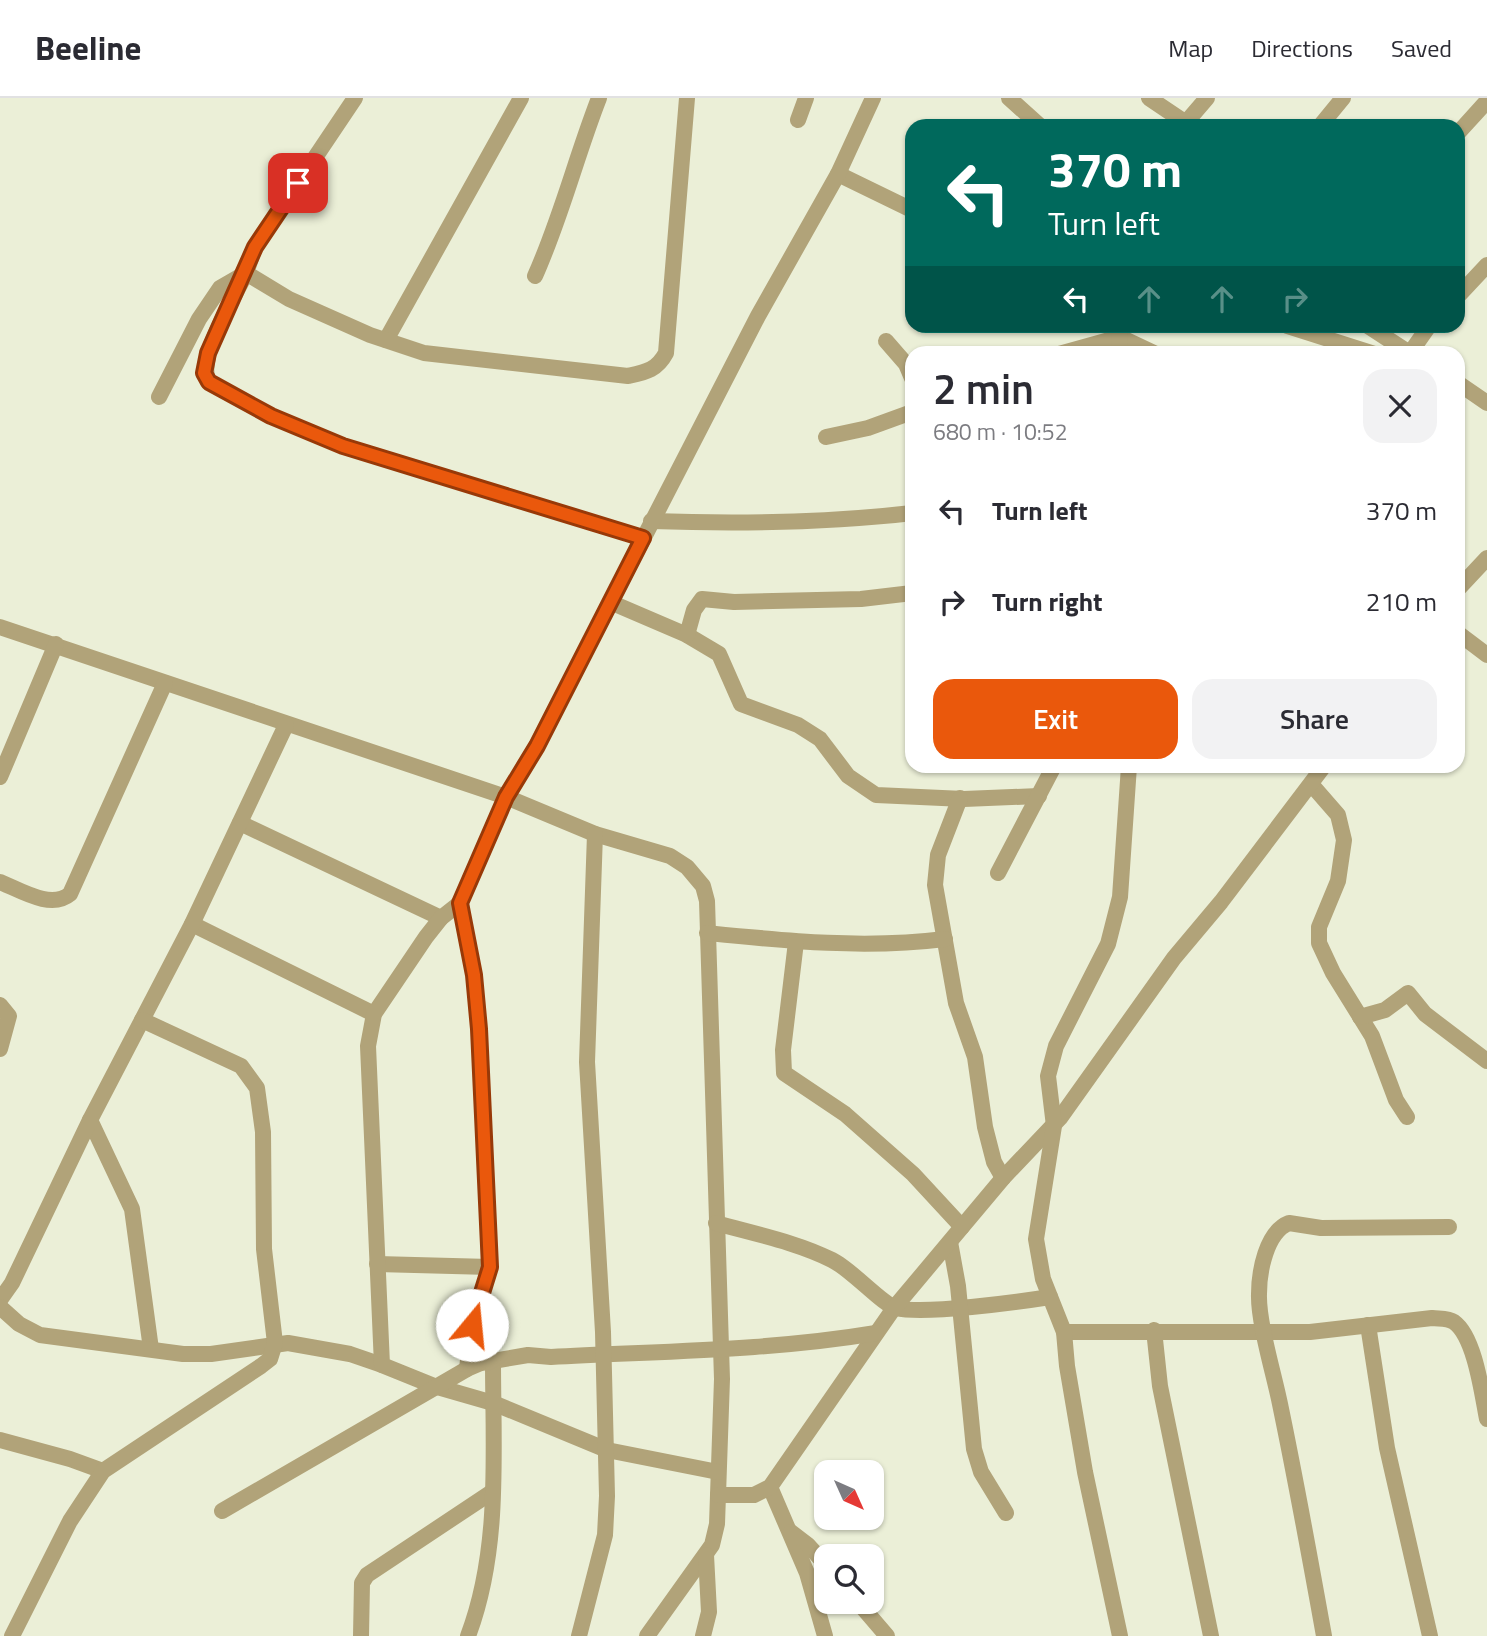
<!DOCTYPE html>
<meta charset="utf-8">
<style>
body{margin:0;font-family:"Titillium Web",sans-serif;background:#f2f2f3;color:#2b2b33;height:100vh;display:flex;flex-direction:column;font-size:26px;white-space:nowrap}
*{box-sizing:border-box;margin:0}
p{font-size:23px;color:#7c7c81}
.icon{flex:none;width:38px;height:38px;fill:none;stroke:currentColor;stroke-width:2;stroke-linecap:round;stroke-linejoin:round}
.map{position:relative;flex:1;overflow:hidden}
.sheet{position:absolute;left:905px;top:248px;width:560px;height:427px;display:flex;flex-direction:column;background:#fff;border-radius:21px;box-shadow:0 2px 5px #0004}
.sheet>*{flex:none}
.top-card{position:absolute;left:905px;top:21px;width:560px;height:214px;border-radius:21px;box-shadow:0 2px 5px #0004;background:#00695c;color:#fff;overflow:hidden}
.needle{width:46px;rotate:135deg}
.controls{position:absolute;left:814px;top:1362px;display:grid;gap:14px}
.controls a{display:grid;place-items:center;width:70px;height:70px;border-radius:14px;background:#fff;box-shadow:0 2px 5px #0004;font-size:35px}
.pin{position:absolute;display:grid;place-items:center;width:60px;height:60px;color:#fff;margin:-30px;border-radius:14px;box-shadow:0 4px 10px #0006}
.me{position:absolute;width:77px;margin:-38px;rotate:17deg;stroke-linejoin:round;filter:drop-shadow(0 0 5px #0008)}
.turn{display:flex;align-items:center;gap:24px;height:147px;padding:0 28px;font-size:32px}
.turn .icon{width:91px;height:91px;stroke-width:2.5}
.turn b{display:block;font-size:49px;line-height:60px}
.lanes{display:flex;align-items:center;height:66px;padding:0 28px;background:#0003;justify-content:center;gap:35px;direction:ltr}
.lanes .off{opacity:.35}
.round{display:grid;place-items:center;flex:none;width:74px;height:74px;border-radius:21px;background:#f2f2f3}
.head{display:flex;align-items:center;justify-content:space-between;height:119px;padding:0 28px}
h1{font-size:42px;font-weight:600;line-height:52px}
.cta{display:flex;gap:14px;margin-top:auto;padding:14px 28px}
.cta a{flex:1;height:80px;border-radius:21px;background:#ea580c;color:#fff;font-size:28px;font-weight:600;line-height:80px;text-align:center}
.cta a+a{background:#f2f2f3;color:#2b2b33}
ul{padding:0;list-style:none}
li{display:flex;align-items:center;gap:21px;height:91px;padding:0 28px}
li div{flex:1}
li b{display:block;font-size:26px}
li em{font-style:normal}
header{display:flex;align-items:center;gap:42px;box-sizing:border-box;height:98px;padding:0 35px;background:#fff;border-bottom:2px solid #e1e1e2}
header strong{font-size:33px}
nav{display:flex;gap:38px;margin-inline-start:auto;font-size:24px}
.map>svg:first-child{display:block}
.lines{fill:none;stroke-linecap:round;stroke-linejoin:round}
.minor{stroke:#b1a379;stroke-width:16}
.route-casing{stroke:#983908;stroke-width:18}
.route{stroke:#ea580c;stroke-width:12}
</style>
<header>
<strong>Beeline</strong>
<nav><a>Map</a><a>Directions</a><a>Saved</a></nav>
</header>
<div class="map">
<svg width="1487" height="1538" viewBox="0 0 1487 1538">
<rect width="100%" height="100%" fill="#ebefd7"/>
<g class="lines">
<!-- minor -->
<g class="minor">
<path d="M1009,0L1040,28"/>
<path d="M1149,0L1186,25"/>
<path d="M798,22L806,0"/>
<path d="M1183,28L1207,0"/>
<path d="M1320,28L1343,0"/>
<path d="M1458,35L1487,3"/>
<path d="M838,76L912,112"/>
<path d="M535,178C561,120 576,59 599,0"/>
<path d="M1458,198L1487,167"/>
<path d="M1287,228L1375,256"/>
<path d="M1368,228L1411,256"/>
<path d="M386,242L521,0"/>
<path d="M886,243L906,266L912,280"/>
<path d="M1410,255L1429,228"/>
<path d="M1059,256L1120,239L1156,256"/>
<path d="M1119,256L1120,228"/>
<path d="M1458,285L1487,305"/>
<path d="M159,299L199,221L220,190L246,175L255,149L355,0"/>
<path d="M826,339L868,330L912,314"/>
<path d="M651,423C738,426 826,425 912,415"/>
<path d="M643,440L343,348L271,318L209,284C196,260 234,200 246,175L289,201L370,237L424,255L628,278C646,274 657,272 666,255L687,0"/>
<path d="M1458,491L1487,460"/>
<path d="M610,504L687,537L719,556L741,606L798,627L820,641L848,678L876,697L964,701L1039,698"/>
<path d="M0,529L506,699L595,736L670,758L687,769L703,788L707,803L722,1281L717,1426L712,1447L647,1538"/>
<path d="M1458,535L1487,557"/>
<path d="M687,537L694,512L702,501L734,504L861,501L912,495"/>
<path d="M0,679L56,546"/>
<path d="M1311,686L1338,717L1344,742L1338,783L1319,829V845L1333,875L1372,938L1396,1002L1407,1019"/>
<path d="M960,700L938,757L935,787L956,905L975,959L985,1029L994,1064L1003,1080"/>
<path d="M240,725L441,820"/>
<path d="M998,775L1054,668"/>
<path d="M0,784C20,792 51,812 70,796L165,585"/>
<path d="M460,805L474,877L479,931L490,1169L472,1227L467,1271"/>
<path d="M192,826L374,916"/>
<path d="M707,835C787,843 864,851 945,841"/>
<path d="M796,844L783,952L784,975L845,1016L913,1076L962,1129"/>
<path d="M0,907L9,918L0,951"/>
<path d="M1360,919L1385,912L1408,895L1425,916L1487,963"/>
<path d="M90,1022L132,1111L151,1251"/>
<path d="M716,1125C755,1136 796,1144 832,1162C851,1171 883,1207 896,1210C924,1217 1018,1204 1050,1199"/>
<path d="M950,1144L958,1188L974,1351L981,1374L1006,1415"/>
<path d="M377,1166L490,1169"/>
<path d="M0,1202L12,1185L90,1022L192,826L286,627"/>
<path d="M0,1209L19,1226L40,1237L183,1256H211L288,1245L350,1256L382,1267"/>
<path d="M1368,1227L1387,1350L1430,1538"/>
<path d="M1154,1232L1160,1288L1211,1538"/>
<path d="M1064,1234H1310L1432,1220C1440,1221 1448,1220 1454,1224C1475,1239 1482,1296 1487,1321"/>
<path d="M0,1342L70,1361L103,1373"/>
<path d="M718,1374L607,1352L493,1305L434,1288L382,1267L368,948L374,916L426,839L441,820L460,805L506,699L537,647L758,218L838,76L873,0"/>
<path d="M770,1389L807,1475L825,1538"/>
<path d="M718,1397H754L770,1389L894,1210L1003,1080L1060,1020L1174,860L1221,804L1324,668"/>
<path d="M222,1413L467,1271L481,1265L528,1257L551,1259C660,1253 768,1253 876,1235"/>
<path d="M791,1434L808,1447L826,1467"/>
<path d="M857,1503L887,1538"/>
<path d="M12,1538L70,1423L103,1373L261,1268L270,1261L275,1245L264,1151L263,1034L257,990L241,968L142,922"/>
<path d="M361,1538L362,1485L367,1477L492,1394"/>
<path d="M468,1538C501,1451 493,1354 493,1263"/>
<path d="M579,1538L605,1437L607,1398L603,1234L587,964L595,736"/>
<path d="M703,1538L709,1514L706,1457"/>
<path d="M1120,1538L1085,1374L1067,1268L1064,1234L1043,1181L1036,1141L1054,1028L1048,978L1056,948L1108,846L1120,799L1129,668"/>
<path d="M1324,1538C1310,1460 1296,1383 1280,1306C1274,1276 1258,1224 1259,1196C1259,1174 1266,1134 1289,1125L1321,1130L1449,1129"/>
</g>
</g>
<g class="lines">
<!-- route casing -->
<g class="route-casing">
<path id="route" d="M298,85L255,149L208,255L204,275L209,284L271,318L343,348L643,440L537,648L506,699L460,805L474,877L479,931L490,1169L472,1227"/>
</g>
<!-- route -->
<use href="#route" class="route"/>
</g>
</svg>
<div class="controls">
<a><svg class="needle" viewBox="-14 -14 28 28"><path d="M0-13l5 13h-10z" fill="#e53935"/><path d="M0 13l5-13h-10z" fill="#7c7c81"/></svg></a>
<a><svg class="icon" aria-label="search" viewBox="0 0 24 24"><circle cx="10" cy="10" r="6"/><path d="M15 15l6 6"/></svg></a>
</div>
<div class="pin" style="left:298px;top:85px;background:#d93025"><svg class="icon" aria-label="arrive" viewBox="0 0 24 24"><path d="M6 21V4h12l-3 4 3 4H6"/></svg></div>
<svg class="me" style="left:472px;top:1227px" viewBox="-20 -20 40 40"><circle r="19" fill="#fff"/><path d="M0-13L10 11 0 6-10 11z" fill="#ea580c"/></svg>
<div class="top-card">
<div class="turn"><svg class="icon" aria-label="left" viewBox="0 0 24 24"><path d="M17 20v-9H6M10 6l-5 5 5 5"/></svg><div><b>370 m</b>Turn left</div></div>
<div class="lanes"><svg class="icon" aria-label="left" viewBox="0 0 24 24"><path d="M17 20v-9H6M10 6l-5 5 5 5"/></svg><svg class="icon off" aria-label="ahead" viewBox="0 0 24 24"><path d="M12 20V5M6 11l6-6 6 6"/></svg><svg class="icon off" aria-label="ahead" viewBox="0 0 24 24"><path d="M12 20V5M6 11l6-6 6 6"/></svg><svg class="icon off" aria-label="right" viewBox="0 0 24 24"><path d="M7 20v-9h11M14 6l5 5-5 5"/></svg></div>
</div>
<section class="sheet">
<div class="head"><div><h1>2 min</h1><p>680 m · 10:52</p></div><a class="round"><svg class="icon" aria-label="close" viewBox="0 0 24 24"><path d="M6 6l12 12M18 6L6 18"/></svg></a></div>
<ul>
<li><svg class="icon" aria-label="left" viewBox="0 0 24 24"><path d="M17 20v-9H6M10 6l-5 5 5 5"/></svg><div><b>Turn left</b></div><em>370 m</em></li>
<li><svg class="icon" aria-label="right" viewBox="0 0 24 24"><path d="M7 20v-9h11M14 6l5 5-5 5"/></svg><div><b>Turn right</b></div><em>210 m</em></li>
</ul>
<div class="cta"><a>Exit</a><a>Share</a></div>
</section>
</div>
